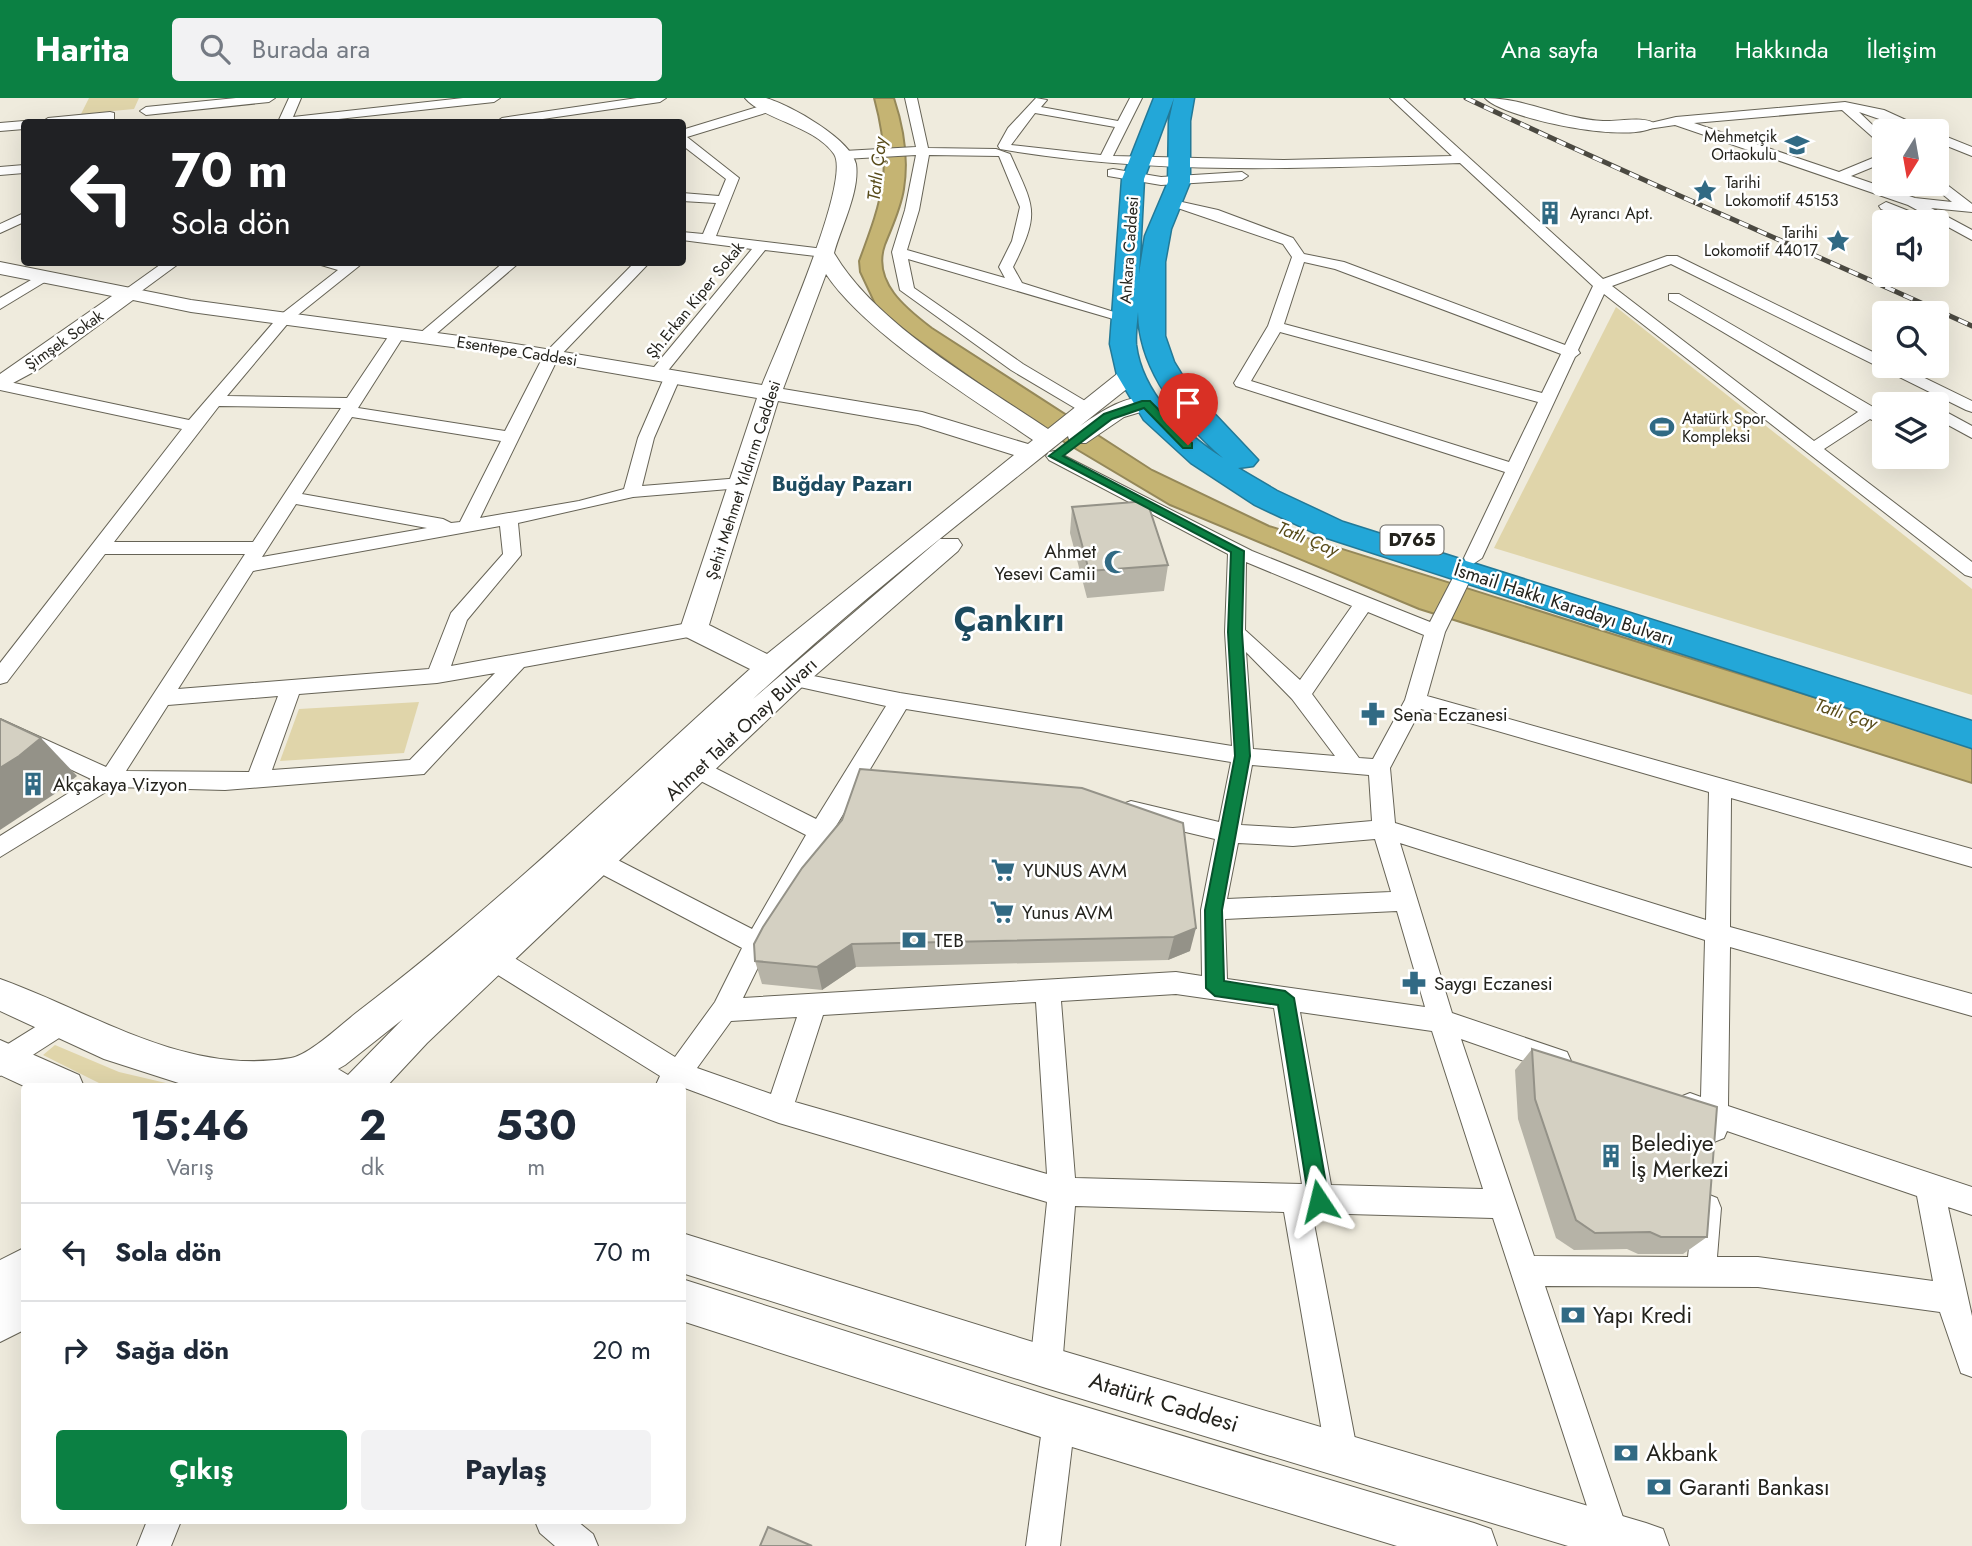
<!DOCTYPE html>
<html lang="tr">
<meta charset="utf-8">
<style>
body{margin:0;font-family:Jost,sans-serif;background:#f2f2f3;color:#1f2937;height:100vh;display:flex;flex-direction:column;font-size:26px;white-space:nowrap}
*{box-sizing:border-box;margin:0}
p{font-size:23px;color:#747a83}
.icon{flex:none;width:38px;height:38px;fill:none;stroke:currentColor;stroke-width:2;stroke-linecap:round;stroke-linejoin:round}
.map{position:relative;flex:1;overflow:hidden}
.side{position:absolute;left:21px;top:985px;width:665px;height:441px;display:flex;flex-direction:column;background:#fff;border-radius:7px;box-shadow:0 7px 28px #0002}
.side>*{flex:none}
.banner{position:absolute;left:21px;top:21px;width:665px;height:147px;border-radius:7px;box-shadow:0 7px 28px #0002;background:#202124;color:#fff;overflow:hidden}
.needle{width:46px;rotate:191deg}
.buttons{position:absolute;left:1872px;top:21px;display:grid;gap:14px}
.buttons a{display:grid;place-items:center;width:77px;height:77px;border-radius:7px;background:#fff;box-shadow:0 7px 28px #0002;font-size:35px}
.pin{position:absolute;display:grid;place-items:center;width:60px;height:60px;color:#fff;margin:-72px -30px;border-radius:50% 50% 50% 0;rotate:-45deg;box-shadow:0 0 7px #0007}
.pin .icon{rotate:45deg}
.me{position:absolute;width:77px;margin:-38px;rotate:350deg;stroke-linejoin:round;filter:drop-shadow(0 0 5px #0008)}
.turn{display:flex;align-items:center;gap:24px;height:147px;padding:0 35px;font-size:32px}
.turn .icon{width:91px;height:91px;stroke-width:2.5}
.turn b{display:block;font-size:49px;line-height:60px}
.eta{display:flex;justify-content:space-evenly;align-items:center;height:119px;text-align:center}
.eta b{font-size:42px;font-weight:700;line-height:49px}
.action{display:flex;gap:14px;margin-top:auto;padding:14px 35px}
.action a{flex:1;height:80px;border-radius:7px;background:#0b8043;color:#fff;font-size:28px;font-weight:700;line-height:80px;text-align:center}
.action a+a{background:#f2f2f3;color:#1f2937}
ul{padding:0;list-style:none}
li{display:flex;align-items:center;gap:21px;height:98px;padding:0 35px;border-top:2px solid #e0e1e3}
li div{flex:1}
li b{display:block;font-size:26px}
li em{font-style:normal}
header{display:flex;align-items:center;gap:42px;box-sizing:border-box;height:98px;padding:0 35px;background:#0b8043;color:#fff}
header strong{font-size:33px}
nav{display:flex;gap:38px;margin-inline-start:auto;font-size:24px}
.search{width:490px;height:63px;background:#f2f2f3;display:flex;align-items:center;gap:18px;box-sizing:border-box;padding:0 24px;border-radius:7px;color:#747a83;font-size:26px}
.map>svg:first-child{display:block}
.green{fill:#e0d5aa}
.water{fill:#c5b473;stroke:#958859;stroke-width:2}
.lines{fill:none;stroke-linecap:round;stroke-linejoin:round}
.street-casing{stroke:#666356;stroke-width:2}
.secondary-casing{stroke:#666356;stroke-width:2}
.highway-casing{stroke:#237997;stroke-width:3}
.street{fill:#fff;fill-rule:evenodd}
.secondary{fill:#fff;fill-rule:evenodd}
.highway{fill:#23a7d8;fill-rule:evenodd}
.rail-casing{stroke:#4b4941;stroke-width:5}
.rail{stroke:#fff;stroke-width:3.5;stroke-dasharray:10;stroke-linecap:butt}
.wall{fill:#b6b3a7}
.shaded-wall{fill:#949288}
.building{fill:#d4d0c2;stroke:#949288;stroke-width:2}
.route{fill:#0b8043;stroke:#07532c;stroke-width:2}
.labels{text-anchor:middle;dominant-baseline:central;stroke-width:5;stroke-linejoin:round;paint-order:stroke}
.far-poi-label{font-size:16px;fill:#24231d;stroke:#fff;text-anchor:start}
.far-street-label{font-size:16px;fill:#24231d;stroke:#fff}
.far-water-label{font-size:18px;font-style:italic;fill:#584b19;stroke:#fff}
.shield{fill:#fff;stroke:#666561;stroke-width:2}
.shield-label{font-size:18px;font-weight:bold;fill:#24231d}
.poi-label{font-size:19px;fill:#24231d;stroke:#fff;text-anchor:start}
.street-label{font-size:19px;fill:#24231d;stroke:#fff}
.far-district-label{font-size:21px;font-weight:bold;fill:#1c4a5e;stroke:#fff}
.near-poi-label{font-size:23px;fill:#24231d;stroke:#fff;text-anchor:start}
.near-street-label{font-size:23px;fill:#24231d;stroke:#fff}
.town-label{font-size:33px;font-weight:bold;fill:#1c4a5e;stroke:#fff}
</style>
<header>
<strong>Harita</strong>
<div class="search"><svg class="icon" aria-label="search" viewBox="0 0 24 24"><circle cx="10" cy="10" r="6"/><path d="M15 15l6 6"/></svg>Burada ara</div>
<nav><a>Ana sayfa</a><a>Harita</a><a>Hakkında</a><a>İletişim</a></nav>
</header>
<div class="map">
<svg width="1972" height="1448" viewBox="0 0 1972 1448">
<rect width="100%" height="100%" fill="#efebdd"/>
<!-- green -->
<g class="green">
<path d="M89,0H139L134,11L81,16Z"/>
<path d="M1616,209L1972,491V597L1494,450Z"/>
<path d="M419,604L404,655L280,663L299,611Z"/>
<path d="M55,947L119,974L183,989H107L43,957Z"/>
</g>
<!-- water -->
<path class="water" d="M874,0H894C904,30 909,60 904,91C901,111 892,129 885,147C872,184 907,211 932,230L1152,372L1269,428L1972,649V685L1419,511L1170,407L1044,332L904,232L876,208L860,174L859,163C883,98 893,70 874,0Z"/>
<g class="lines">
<!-- street casing -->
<g class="street-casing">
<g id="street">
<path d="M236,0H275L269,4L146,17L140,13L146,9Z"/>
<path d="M289,0H301L293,19L463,0H500L494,4L311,24H278Z"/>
<path d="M637,0H666L660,4L522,24H496L502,20Z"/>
<path d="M905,0H917L928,50L996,51L1010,56C1034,110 1041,113 1013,169L1022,185L1133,220L1125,225L1120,223L908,161L914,190L1023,266L1092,307V313H1080L1011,272L900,192L892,154L905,112L916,57L844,61L838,57L844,53L916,49ZM929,57L999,58L1020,109L1012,143L999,169L1005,180L907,152L919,112Z"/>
<path d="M1036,0L1047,2L1041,9L1118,23L1130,0H1142L1113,58L1284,62L1452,58L1390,0H1403L1603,181L1667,158H1677L1885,260V268H1900L1972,303V314L1966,312L1671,166L1612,188L1814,343L1858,314L1669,202V196H1679L1885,316V328L1870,321L1824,351L1972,464V479L1965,477L1604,196L1578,252L1580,255L1575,259L1482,460L1473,466L1466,464L1464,460L1505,374L1236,288L1234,285L1268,228L1292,159L1283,146L1166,106L1173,102L1218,112L1293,140L1304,156L1344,164L1565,247L1593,188L1460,65C1307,71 1150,77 1000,51L998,48L1008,30ZM1035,15L1115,29L1101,57L1011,47ZM1304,164L1335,171L1561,256L1542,295L1284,226ZM1280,234L1538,304L1509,364L1251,283Z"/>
<path d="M1845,4L1884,12L1930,33H1914L1859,14L1885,39V50L1842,12L1694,25L1839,74L1885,55V64L1851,78L1915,100L1952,104L1930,86L1942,83L1972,106V114L1931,110L1972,132V142L1908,107L1675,27L1648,31L1642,27L1676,19Z"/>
<path d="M771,5L775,6V12L687,39L739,80L716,138L824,151L831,155L824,159L765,152L662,280H650V274L752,151L682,142V134L703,136L716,105L682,103V95L719,98L726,81L682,47V32Z"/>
<path d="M110,14L114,15V21L42,24L48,20Z"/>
<path d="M24,23L28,24H24V31L0,33V25Z"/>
<path d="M1937,35L1972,49V58L1937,44Z"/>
<path d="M24,67V75L0,77V69Z"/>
<path d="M1113,71L1161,79L1242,74L1248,78L1242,82L1161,87L1108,78V72Z"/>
<path d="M1886,104L1929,121L1931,124H1913L1881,111L1879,108Z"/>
<path d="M24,115V124L0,135V126Z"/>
<path d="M164,164H181L132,200H122V194Z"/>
<path d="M311,164H364L289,224L227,298L347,300L392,233L397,231L405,236L358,310L505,333L545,255L635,164H650L558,260L480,420L579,403L624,391L638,340L664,280L672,275L680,280L654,340L642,388L741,380L750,385L741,390L633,399L518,425L521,457L467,522L451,568L694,524L704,531L694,538L524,569L424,676L225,692L114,689L0,759V738L91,681L0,638V621L106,669L245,456H105L7,584L0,586V565L182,331L0,292V282L189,322L279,218L338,172ZM219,308L341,310L253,444H114ZM352,319L501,343L460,424L451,425L443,421L302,396ZM296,406L427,430L262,459ZM500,428L503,456L451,515L429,571L178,591L253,473ZM495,575L410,662L272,672L299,596L437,585ZM278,598L249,674L126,673L168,607Z"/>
<path d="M504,164H520L429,242H419V236Z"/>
<path d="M43,175L48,176V182L0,211V200Z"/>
<path d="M1937,309L1972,328V340L1937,321Z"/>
<path d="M1055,353L1252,453L1430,524L1458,470H1472L1474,474L1445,534L1427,598L1972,751V769L1731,700L1730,829L1972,896V918L1730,849L1728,1008L1972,1089V1117L1948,1109L1972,1218V1279L1961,1275L1940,1214L1758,1189L1545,1188L1629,1437L1624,1448H1600L1493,1120L1312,1115L1358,1357L1353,1368L1342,1373L1331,1368L1326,1357L1284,1114L1075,1108L1062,1269L1057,1280L1046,1285L1035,1280L1030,1269L1047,1104L779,1025L682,989H655L660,978L485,869L482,861L485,853L494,850L503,853L675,959L715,904L742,850L590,770L586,763L590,756L598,754L606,756L752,831L806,737L689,677L686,671L689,665H705L816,721L886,608L786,586L783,581L786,576L793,574L900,595L1232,648L1225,534L1228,456L1049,362L1046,358L1049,354ZM1246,464L1352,508L1300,582L1245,532ZM1368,514L1424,537L1405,602L1373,661L1359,660L1312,596ZM1246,554L1292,601L1335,658L1253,651ZM906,611L1231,664L1219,724L1131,703L1123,706L1120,712L1123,718L1131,721L1215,741L1201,812L1202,878L1176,874L743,900L787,810ZM1421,611L1709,694L1706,822L1395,725L1390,670ZM1252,667L1369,677L1372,723L1293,730L1241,727ZM1375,741L1391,794L1227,801L1238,745L1293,748ZM1400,745L1705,842L1701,999L1690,995L1680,999L1676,1008L1680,1017L1700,1024L1704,1040L1714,1044L1724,1040L1727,1033L1917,1098L1933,1183L1758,1159H1717L1721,1110L1717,1100L1707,1096L1697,1100L1693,1110L1688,1159L1534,1158L1461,941L1558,975L1567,972L1571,963L1567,954L1452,915ZM1397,813L1425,909L1227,881L1225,821ZM1176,896L1274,910L1302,1086L1075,1080L1061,903ZM1036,904L1047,1076L795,1004L823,917ZM1300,914L1432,933L1483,1091L1331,1087ZM797,919L771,996L697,970L731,923Z"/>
<path d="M61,913L70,917L74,925L70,933L0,978V951Z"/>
<path d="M1059,1307L1070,1312L1075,1323L1060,1448H1026L1043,1323L1048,1312Z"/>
<path d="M147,1423H181L171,1448H137Z"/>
<path d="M535,1423H577L593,1436L598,1448H555L540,1435Z"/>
</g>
</g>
<!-- secondary casing -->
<g class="secondary-casing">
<g id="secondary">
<path d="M745,0C752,0 760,0 766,0C790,7 851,41 856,66C860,93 841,129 834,155C875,226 980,285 1048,331L1122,272H1138L1141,277L1138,282L1080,328C1100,314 1129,294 1154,300L1157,305L1154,310L1124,319L1086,345H1070L1068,338C961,424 853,508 753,601L940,441H958L962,447L958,453L803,588L427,945L386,989H191L104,961L0,913V881C95,915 185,978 291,960C309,957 341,927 356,915C495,810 621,687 750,571L684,538L680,531L757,300L497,255L191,214L133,202L39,271L0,292V276L112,198L0,176V164L191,202L497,243L762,287C776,252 852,83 834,56C815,28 764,22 745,0ZM826,176C866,236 972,300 1033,342L1028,346L922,314L783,291ZM778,303L918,327L1014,357L767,556L709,527ZM403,921L348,977L338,971L345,967Z"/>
<path d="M1485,0C1525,0 1562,21 1603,23C1617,24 1647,17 1656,27C1637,48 1504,21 1485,0Z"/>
<path d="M0,942L79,977L84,989H26L0,977Z"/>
<path d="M682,1135L1046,1248L1646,1425L1663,1431L1669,1448H1568L1046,1290L682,1175Z"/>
<path d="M24,1150V1232L0,1244V1162Z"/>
<path d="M682,1181L1059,1301L1474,1425L1491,1431L1497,1448H1397L1059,1345L682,1223Z"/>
</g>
</g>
<!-- highway casing -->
<g class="highway-casing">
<path id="highway" d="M1154,0H1174L1144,81L1139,176L1145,138L1168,84L1169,23L1174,0H1194L1190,23V84L1171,131L1165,164V238L1174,264L1190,290L1258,362L1253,368L1238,370L1277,393L1343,424L1972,623V650L1321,438L1255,407L1191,365L1144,322L1117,277L1110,246L1122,81ZM1138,214C1139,273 1181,323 1223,360C1184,336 1142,295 1136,247C1135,237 1137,225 1138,214Z"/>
</g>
<!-- street -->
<use href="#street" class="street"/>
<!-- secondary -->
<use href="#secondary" class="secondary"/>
<!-- highway -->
<use href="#highway" class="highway"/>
<!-- rail casing -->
<g class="rail-casing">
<path id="rail" d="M1466,0C1633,80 1804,151 1972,228"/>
</g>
<!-- rail -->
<use href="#rail" class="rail"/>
</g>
<!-- wall -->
<g class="wall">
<path d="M1072,409L1168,467L1164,493L1087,500L1070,435Z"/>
<path d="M1183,725L1190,853L1168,862L856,869L822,892L762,886L755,863Z"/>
<path d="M1532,951L1707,1139L1683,1156H1638L1627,1151L1574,1152L1556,1140L1518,1021L1515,972Z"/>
</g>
<!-- shaded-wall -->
<g class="shaded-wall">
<path d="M41,640L77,678L56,695L0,732V670Z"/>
<path d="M1196,830L1190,853L1168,862L1174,839Z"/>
<path d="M852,846L856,869L822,892L817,869Z"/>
</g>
<!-- building -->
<g class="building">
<path d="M1147,403L1168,467L1089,473L1072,409Z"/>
<path d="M0,621L41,640L19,658L0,670Z"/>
<path d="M860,671L1082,690L1183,725L1196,830L1174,839L852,846L817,869L755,863L754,846L763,829L802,770L842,722Z"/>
<path d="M1532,951L1717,1009L1707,1139H1661L1650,1134L1595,1135L1576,1122L1535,1001Z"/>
<path d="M768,1429L812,1448H760Z"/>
</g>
<!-- route -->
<path class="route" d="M1142,303H1150L1192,345V350H1183L1144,310L1112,321L1063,358L1244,453L1242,534L1250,658L1222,812L1224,883L1285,893L1294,900L1329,1103L1326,1110L1319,1113L1312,1110L1309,1103L1278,907L1215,898L1206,890L1205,812L1235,658L1228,534L1231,454L1049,358L1104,316Z"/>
<!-- icons -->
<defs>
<g id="school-bare" transform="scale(1.89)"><path d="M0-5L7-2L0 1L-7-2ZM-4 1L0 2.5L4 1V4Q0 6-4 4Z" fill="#316a84" stroke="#fff" stroke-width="2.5" paint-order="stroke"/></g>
<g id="sight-bare" transform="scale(1.89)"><path d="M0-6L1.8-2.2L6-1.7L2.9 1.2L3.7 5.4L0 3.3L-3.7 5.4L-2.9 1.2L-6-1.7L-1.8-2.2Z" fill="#316a84" stroke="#fff" stroke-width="2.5" paint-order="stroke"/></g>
<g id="building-bare" transform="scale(1.89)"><path d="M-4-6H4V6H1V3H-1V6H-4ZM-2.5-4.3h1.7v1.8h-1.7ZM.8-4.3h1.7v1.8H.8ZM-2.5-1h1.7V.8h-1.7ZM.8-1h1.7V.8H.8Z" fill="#316a84" stroke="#fff" stroke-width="2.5" paint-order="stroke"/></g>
<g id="stadium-bare" transform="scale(1.89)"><path d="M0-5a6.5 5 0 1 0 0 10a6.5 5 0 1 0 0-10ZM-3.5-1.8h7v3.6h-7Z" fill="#316a84" stroke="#fff" stroke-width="2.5" paint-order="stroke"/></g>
<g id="mosque-bare" transform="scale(1.89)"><path d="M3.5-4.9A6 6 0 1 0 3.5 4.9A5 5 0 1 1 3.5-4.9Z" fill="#316a84" stroke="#fff" stroke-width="2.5" paint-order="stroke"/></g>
<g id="pharmacy-bare" transform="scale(1.89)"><path d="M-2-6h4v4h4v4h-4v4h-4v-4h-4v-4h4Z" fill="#316a84" stroke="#fff" stroke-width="2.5" paint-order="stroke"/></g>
<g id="supermarket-bare" transform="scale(1.89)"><path d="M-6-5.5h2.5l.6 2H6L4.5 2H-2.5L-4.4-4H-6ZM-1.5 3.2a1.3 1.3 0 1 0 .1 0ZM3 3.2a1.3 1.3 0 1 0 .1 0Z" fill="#316a84" stroke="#fff" stroke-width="2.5" paint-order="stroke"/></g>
<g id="bank-bare" transform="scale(1.89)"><path d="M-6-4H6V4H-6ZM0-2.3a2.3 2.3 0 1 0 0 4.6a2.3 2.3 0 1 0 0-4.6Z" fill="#316a84" stroke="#fff" stroke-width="2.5" paint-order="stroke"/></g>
</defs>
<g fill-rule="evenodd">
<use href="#school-bare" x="1797" y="47"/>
<use href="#sight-bare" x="1705" y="93"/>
<use href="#building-bare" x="1550" y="115"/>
<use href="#sight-bare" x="1838" y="143"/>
<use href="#stadium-bare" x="1662" y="329"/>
<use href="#mosque-bare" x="1116" y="464"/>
<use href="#pharmacy-bare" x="1373" y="616"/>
<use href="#building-bare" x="33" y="686"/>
<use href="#supermarket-bare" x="1003" y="772"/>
<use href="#supermarket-bare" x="1002" y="814"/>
<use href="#bank-bare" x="914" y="842"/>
<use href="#pharmacy-bare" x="1414" y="885"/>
<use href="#building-bare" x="1611" y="1058"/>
<use href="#bank-bare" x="1573" y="1217"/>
<use href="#bank-bare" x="1626" y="1355"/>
<use href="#bank-bare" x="1659" y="1389"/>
</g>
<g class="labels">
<!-- far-poi labels -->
<g class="far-poi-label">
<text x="1777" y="38" text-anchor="end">Mehmetçik<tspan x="1777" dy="18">Ortaokulu</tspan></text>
<text x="1725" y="84">Tarihi<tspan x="1725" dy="18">Lokomotif 45153</tspan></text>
<text x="1570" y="115">Ayrancı Apt.</text>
<text x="1818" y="134" text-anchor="end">Tarihi<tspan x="1818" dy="18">Lokomotif 44017</tspan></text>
<text x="1682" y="320">Atatürk Spor<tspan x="1682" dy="18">Kompleksi</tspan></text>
</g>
<!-- far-street labels -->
<g class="far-street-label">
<text transform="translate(1129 152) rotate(-86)">Ankara Caddesi</text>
<text transform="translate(695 202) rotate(-51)">Şh.Erkan Kiper Sokak</text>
<text transform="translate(64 242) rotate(-35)">Şimşek Sokak</text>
<text transform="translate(517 253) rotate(9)">Esentepe Caddesi</text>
<text transform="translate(743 382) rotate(-72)">Şehit Mehmet Yıldırım Caddesi</text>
</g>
<!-- far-water labels -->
<g class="far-water-label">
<text transform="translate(877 71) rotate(-84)">Tatlı Çay</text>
<text transform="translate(1308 441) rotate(22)">Tatlı Çay</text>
<text transform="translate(1846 616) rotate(18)">Tatlı Çay</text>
</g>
<!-- shield labels -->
<rect class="shield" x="1380.5" y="427.5" width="63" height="29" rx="5"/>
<g class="shield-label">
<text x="1412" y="442">D765</text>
</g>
<!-- poi labels -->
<g class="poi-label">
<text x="1096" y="453" text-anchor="end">Ahmet<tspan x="1096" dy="22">Yesevi Camii</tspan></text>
<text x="1393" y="616">Sena Eczanesi</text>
<text x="53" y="686">Akçakaya Vizyon</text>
<text x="1023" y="772">YUNUS AVM</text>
<text x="1022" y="814">Yunus AVM</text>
<text x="934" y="842">TEB</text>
<text x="1434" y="885">Saygı Eczanesi</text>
</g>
<!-- street labels -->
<g class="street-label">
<text transform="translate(1564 506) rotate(18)">İsmail Hakkı Karadayı Bulvarı</text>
<text transform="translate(741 631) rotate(-43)">Ahmet Talat Onay Bulvarı</text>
</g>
<!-- far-district labels -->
<g class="far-district-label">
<text x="842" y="386">Buğday Pazarı</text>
</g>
<!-- near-poi labels -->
<g class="near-poi-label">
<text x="1631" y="1045">Belediye<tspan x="1631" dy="26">İş Merkezi</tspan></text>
<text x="1593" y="1217">Yapı Kredi</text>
<text x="1646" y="1355">Akbank</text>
<text x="1679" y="1389">Garanti Bankası</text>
</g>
<!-- near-street labels -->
<g class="near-street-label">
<text transform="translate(1164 1304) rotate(17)">Atatürk Caddesi</text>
</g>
<!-- town labels -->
<g class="town-label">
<text x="1009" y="521">Çankırı</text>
</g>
</g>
</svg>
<div class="buttons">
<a><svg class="needle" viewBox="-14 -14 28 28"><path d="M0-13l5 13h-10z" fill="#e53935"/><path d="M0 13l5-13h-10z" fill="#747a83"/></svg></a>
<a><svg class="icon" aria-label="sound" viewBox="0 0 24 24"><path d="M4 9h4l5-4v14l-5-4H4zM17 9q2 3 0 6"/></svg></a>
<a><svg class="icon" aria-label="search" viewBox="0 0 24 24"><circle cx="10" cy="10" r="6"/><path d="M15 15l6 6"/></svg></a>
<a><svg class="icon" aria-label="layers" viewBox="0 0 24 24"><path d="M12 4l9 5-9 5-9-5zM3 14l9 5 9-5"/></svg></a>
</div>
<div class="pin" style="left:1188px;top:347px;background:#d93025"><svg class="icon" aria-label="arrive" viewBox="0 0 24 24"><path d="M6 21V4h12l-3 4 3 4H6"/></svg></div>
<svg class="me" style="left:1319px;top:1103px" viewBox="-20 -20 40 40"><path d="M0-17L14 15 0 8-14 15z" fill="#0b8043" stroke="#fff" stroke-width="4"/></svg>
<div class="banner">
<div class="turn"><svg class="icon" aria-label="left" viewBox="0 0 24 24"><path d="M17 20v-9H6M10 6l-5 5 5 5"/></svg><div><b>70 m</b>Sola dön</div></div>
</div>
<section class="side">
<div class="eta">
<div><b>15:46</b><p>Varış</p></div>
<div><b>2</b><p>dk</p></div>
<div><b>530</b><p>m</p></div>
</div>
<ul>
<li><svg class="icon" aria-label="left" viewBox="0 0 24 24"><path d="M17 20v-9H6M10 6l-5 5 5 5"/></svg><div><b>Sola dön</b></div><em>70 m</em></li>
<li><svg class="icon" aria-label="right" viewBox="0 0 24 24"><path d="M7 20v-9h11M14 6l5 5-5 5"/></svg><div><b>Sağa dön</b></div><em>20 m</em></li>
</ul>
<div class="action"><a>Çıkış</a><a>Paylaş</a></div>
</section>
</div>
